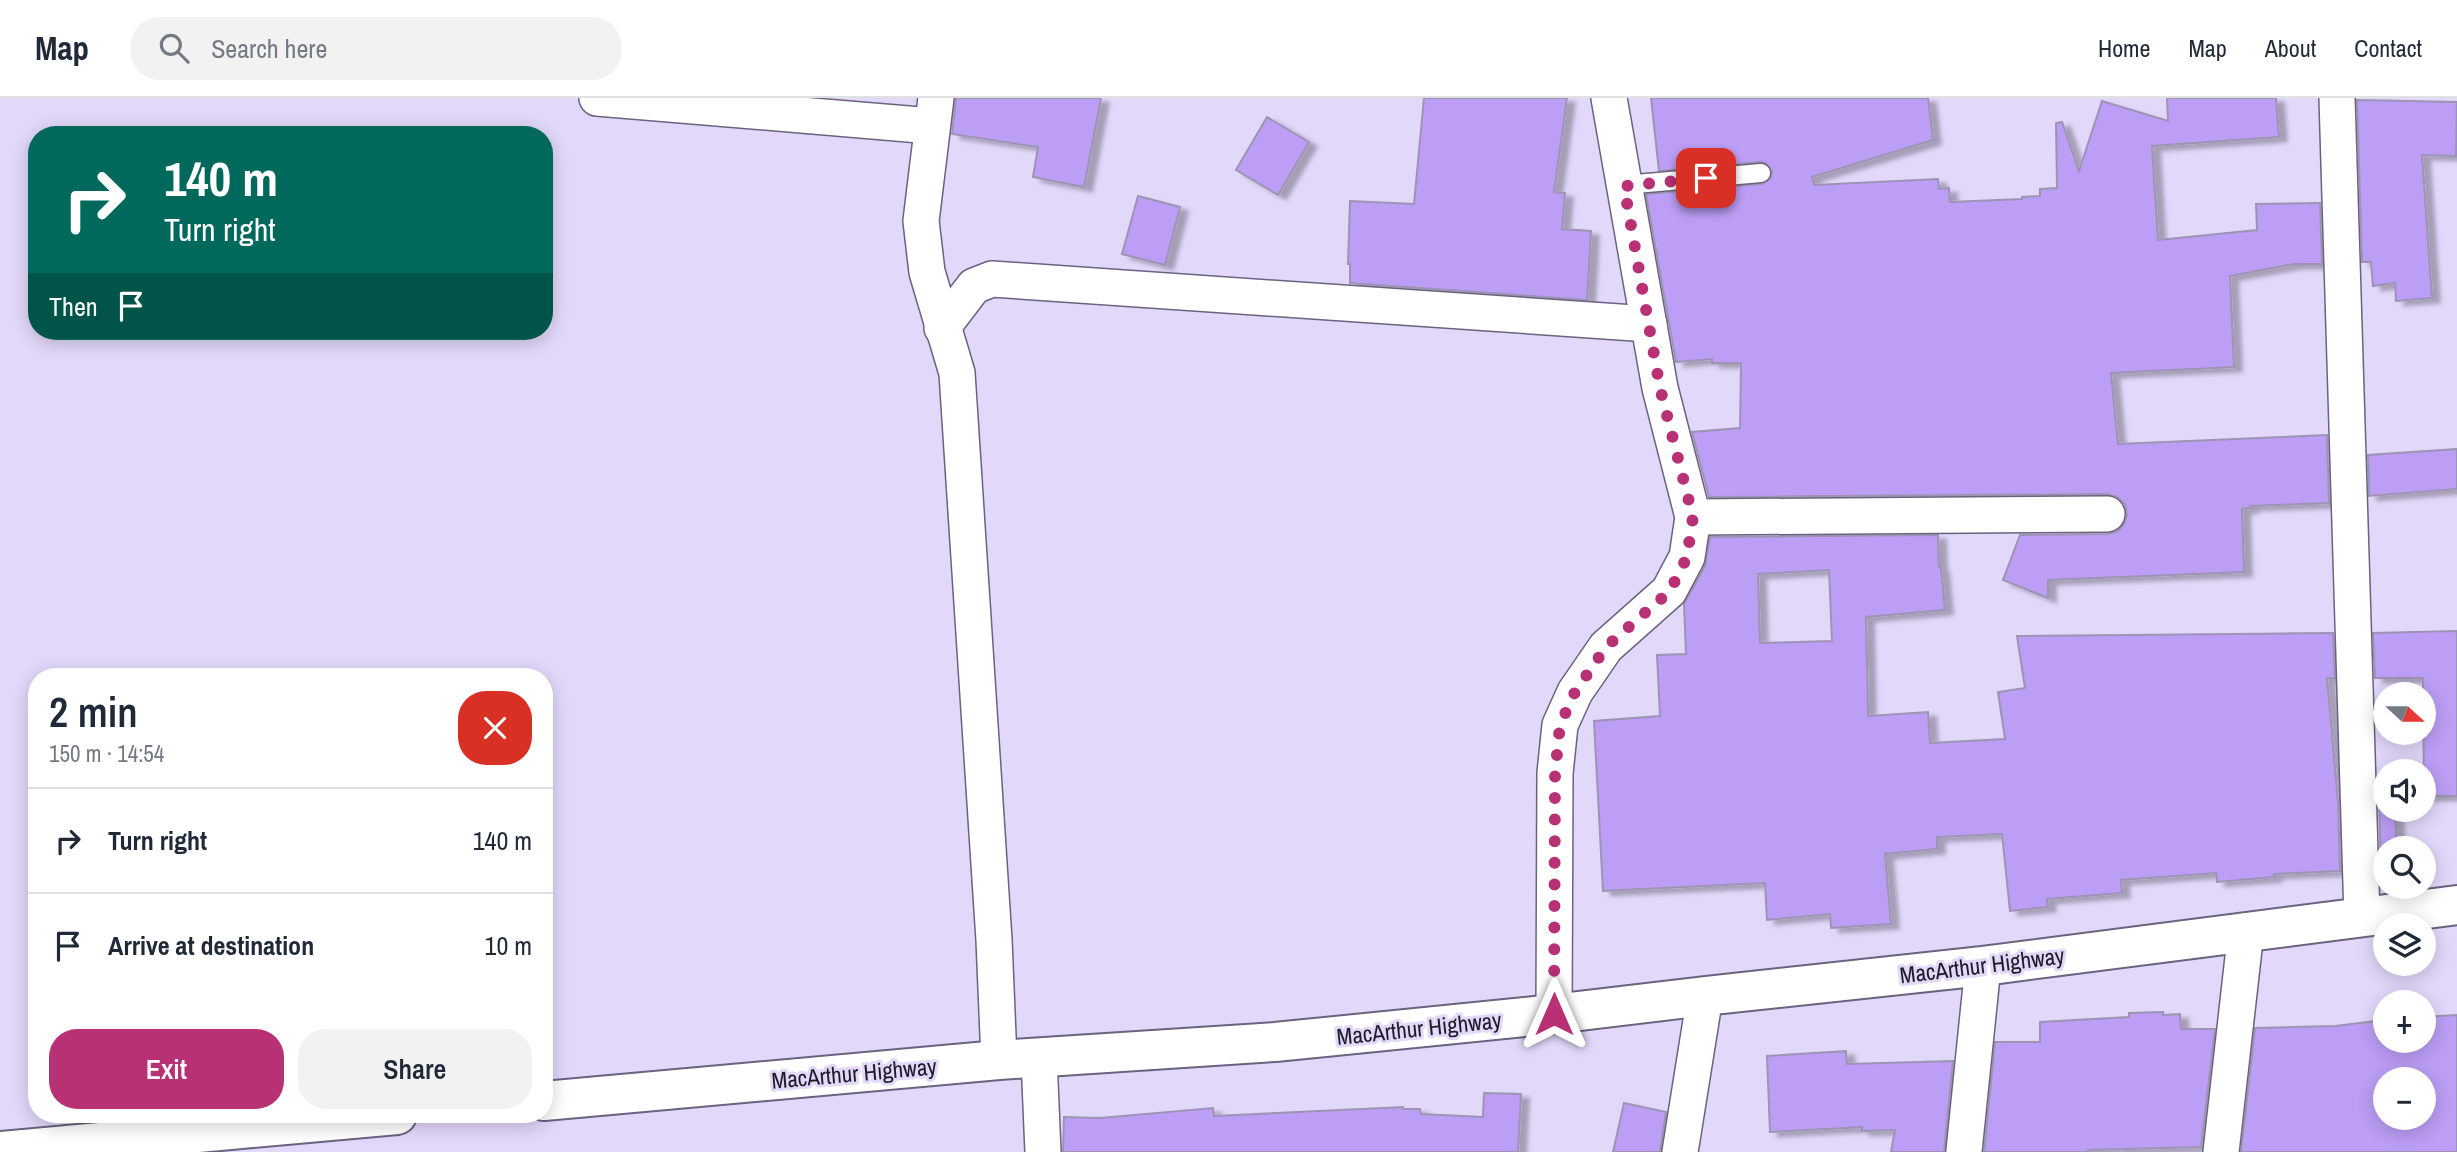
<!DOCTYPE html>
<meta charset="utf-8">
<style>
body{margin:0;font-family:"Archivo Narrow",sans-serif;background:#f2f2f3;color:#1f2937;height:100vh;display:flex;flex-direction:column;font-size:26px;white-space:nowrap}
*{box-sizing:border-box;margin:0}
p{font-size:23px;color:#747a83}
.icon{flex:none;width:38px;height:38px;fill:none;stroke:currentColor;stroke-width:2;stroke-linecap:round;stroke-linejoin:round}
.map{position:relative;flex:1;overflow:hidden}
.drawer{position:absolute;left:28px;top:570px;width:525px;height:455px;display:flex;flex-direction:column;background:#fff;border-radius:28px;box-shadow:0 4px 18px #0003}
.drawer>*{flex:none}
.hud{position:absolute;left:28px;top:28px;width:525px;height:214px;border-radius:28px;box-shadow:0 4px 18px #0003;background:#00695c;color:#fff;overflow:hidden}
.needle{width:46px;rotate:111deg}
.fabs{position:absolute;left:2373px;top:584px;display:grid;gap:14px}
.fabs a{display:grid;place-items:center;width:63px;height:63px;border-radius:50%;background:#fff;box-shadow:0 4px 18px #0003;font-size:35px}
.pin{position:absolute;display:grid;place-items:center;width:60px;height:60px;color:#fff;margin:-30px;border-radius:14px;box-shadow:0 4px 10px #0006}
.me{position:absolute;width:77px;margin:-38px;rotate:0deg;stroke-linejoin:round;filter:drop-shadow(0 0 5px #0008)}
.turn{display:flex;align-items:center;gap:24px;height:147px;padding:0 21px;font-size:32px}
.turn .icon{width:91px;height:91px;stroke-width:2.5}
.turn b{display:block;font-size:49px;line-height:60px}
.then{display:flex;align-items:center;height:66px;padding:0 21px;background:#0003;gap:14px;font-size:26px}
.round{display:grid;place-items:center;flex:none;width:74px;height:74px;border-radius:28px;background:#f2f2f3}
.headline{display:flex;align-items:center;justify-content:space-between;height:119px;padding:0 21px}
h1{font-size:42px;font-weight:600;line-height:52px}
.action{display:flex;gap:14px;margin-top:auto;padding:14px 21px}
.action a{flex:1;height:80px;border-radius:28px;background:#b73174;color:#fff;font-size:28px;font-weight:600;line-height:80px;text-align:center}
.action a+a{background:#f2f2f3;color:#1f2937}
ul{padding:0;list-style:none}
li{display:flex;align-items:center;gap:21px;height:105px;padding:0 21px;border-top:2px solid #e0e1e3}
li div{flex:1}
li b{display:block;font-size:26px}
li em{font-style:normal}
header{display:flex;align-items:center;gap:42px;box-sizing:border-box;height:98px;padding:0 35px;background:#fff;border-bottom:2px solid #e0e1e3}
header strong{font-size:33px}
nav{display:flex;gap:38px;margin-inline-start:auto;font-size:24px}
.search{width:490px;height:63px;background:#f2f2f3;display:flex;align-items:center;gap:18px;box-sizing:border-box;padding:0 24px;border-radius:28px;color:#747a83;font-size:26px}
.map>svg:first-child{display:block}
.building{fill:#bc9ef6;stroke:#9d94b3;stroke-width:2;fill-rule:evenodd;filter:url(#shadow)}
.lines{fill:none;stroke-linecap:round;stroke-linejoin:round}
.lane-casing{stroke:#6b627f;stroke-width:21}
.street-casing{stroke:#6b627f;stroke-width:38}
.highway-casing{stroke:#6b627f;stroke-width:42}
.lane{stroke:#fff;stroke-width:18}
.street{stroke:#fff;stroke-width:35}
.highway{stroke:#fff;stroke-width:38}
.route{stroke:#b73174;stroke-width:12;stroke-dasharray:0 21.6}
.labels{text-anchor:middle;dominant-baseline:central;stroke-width:6;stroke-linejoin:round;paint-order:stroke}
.street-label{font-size:23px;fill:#1e1a26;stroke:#e2d8fa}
</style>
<header>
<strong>Map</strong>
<div class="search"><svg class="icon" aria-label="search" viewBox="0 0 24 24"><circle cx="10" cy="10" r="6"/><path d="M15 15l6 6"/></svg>Search here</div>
<nav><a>Home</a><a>Map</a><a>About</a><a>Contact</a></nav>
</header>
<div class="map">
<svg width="2457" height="1054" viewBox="0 0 2457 1054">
<defs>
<filter id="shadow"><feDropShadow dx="8" dy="4.5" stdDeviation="2" flood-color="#0004"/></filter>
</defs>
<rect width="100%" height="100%" fill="#e2d8fa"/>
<!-- building -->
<g class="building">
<path d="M956,0H1101L1084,89L1033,79L1038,49L952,36Z"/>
<path d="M1424,0H1567L1554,94L1565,95L1562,131L1591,133L1587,202L1350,185V166H1348L1350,103L1414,106Z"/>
<path d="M1651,0H1928L1933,42L1812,79L1814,87L1938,81L1939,91L1949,90L1950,104L2022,101V99L2040,98V91L2057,90L2056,25L2062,24L2079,73L2102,3L2168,23L2167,0H2276L2279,39L2152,48L2158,142L2257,132L2256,106L2320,105L2322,166H2294L2230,178L2234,269L2111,275L2118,346L2327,337L2329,405L2250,408V410L2242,411L2244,474L2048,482V500L2003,482L2020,437L2107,436L2117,434L2124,426L2127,417L2125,406L2117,399L2107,396L1709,399L1692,334L1740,330L1741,265H1712V261L1676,264L1646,96L1762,86L1771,80L1772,73L1766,65L1760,64L1659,73Z"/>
<path d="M2357,2L2457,4L2456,58L2422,57L2432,200L2396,203L2395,185L2373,188L2371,164H2362Z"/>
<path d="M1267,19L1309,44L1278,97L1236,72Z"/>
<path d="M1138,98L1180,109L1165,167L1122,156Z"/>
<path d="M2457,351V391L2369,398L2368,357Z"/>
<path d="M1938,437L1939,469H1941L1945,512L1866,519L1868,618L1928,614L1930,645L2005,641L1998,594L2025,590L2017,538L2333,535L2335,580H2327L2338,704L2340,773L2274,776V779L2217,784L2216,775L2121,782L2122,795L2047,801L2048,809L2010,813L2002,736L1937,739V751L1885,756L1891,826L1831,830L1830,816L1767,822L1765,785L1603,793L1594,623L1660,618L1657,557L1686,556L1684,506L1705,468L1710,439ZM1829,472L1832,543L1760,545L1758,476Z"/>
<path d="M2457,533V698H2424L2423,580H2375L2373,535Z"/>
<path d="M2379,700H2385V712H2395L2397,751H2385V768L2381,769Z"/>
<path d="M2163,914V917L2180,916L2181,931H2215L2201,1049L2088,1052V1054H1984L1995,944H2040V924L2129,919V915Z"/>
<path d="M2457,917V1054H2241L2255,930L2335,928L2385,922V943H2424V919ZM2385,982H2424V1020H2385Z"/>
<path d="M1846,953L1847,966L1953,963L1944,1054H1891L1895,1032L1862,1033V1029L1770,1034L1767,958Z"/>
<path d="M1484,995L1521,996L1518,1054H1063L1064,1019L1100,1020L1213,1010L1214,1018L1403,1009V1011H1420L1421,1016L1483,1019Z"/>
<path d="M1624,1005L1666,1014L1660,1054H1613Z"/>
</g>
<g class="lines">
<!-- lane casing -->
<g class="lane-casing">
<path id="lane" d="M1624,87L1761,75"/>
</g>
<!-- street casing -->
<g class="street-casing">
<g id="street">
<path d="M597,0L932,28"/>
<path d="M936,0L921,123L927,174L957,275L994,842L999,962"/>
<path d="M2337,0L2362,819"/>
<path d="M942,230L974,188L992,181L1649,226"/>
<path d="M1693,419L2107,416"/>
<path d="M1554,916L1555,675L1560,627L1575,594L1606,549L1669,493L1687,459L1693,419L1660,290L1609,0"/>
<path d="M1039,960L1043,1054"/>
<path d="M1964,1053L1983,868"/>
<path d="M1680,1054L1705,898"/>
<path d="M2221,1054L2246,833"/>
</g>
</g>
<!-- highway casing -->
<g class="highway-casing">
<g id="highway">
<path d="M544,1003L999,962L1275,944L1554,916L1705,898L1983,868L2457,807"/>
<path d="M0,1053L397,1017"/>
</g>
</g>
<!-- lane -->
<use href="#lane" class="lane"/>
<!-- street -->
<use href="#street" class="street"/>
<!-- highway -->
<use href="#highway" class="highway"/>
</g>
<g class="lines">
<!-- route -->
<path class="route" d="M1554,916L1555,675L1560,627L1575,594L1606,549L1670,493L1687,459L1693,419L1660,290L1624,88L1706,80"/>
</g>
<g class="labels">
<!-- street labels -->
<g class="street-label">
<text transform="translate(1982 867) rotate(-7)">MacArthur Highway</text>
<text transform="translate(1419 930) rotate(-6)">MacArthur Highway</text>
<text transform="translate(854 975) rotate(-5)">MacArthur Highway</text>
</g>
</g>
</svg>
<div class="fabs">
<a><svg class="needle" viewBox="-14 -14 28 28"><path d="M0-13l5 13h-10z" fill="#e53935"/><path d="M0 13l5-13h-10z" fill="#747a83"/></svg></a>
<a><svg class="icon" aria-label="sound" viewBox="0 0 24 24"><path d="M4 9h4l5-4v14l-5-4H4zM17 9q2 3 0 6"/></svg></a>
<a><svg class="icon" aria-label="search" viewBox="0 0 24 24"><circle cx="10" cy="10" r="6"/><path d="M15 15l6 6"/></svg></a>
<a><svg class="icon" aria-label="layers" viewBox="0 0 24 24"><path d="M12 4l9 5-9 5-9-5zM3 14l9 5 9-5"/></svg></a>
<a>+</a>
<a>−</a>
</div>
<div class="pin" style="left:1706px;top:80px;background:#d93025"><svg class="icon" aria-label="arrive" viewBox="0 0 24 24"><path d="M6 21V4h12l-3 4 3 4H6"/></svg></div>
<svg class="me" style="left:1554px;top:916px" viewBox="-20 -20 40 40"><path d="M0-17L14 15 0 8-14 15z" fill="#b73174" stroke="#fff" stroke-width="4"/></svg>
<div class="hud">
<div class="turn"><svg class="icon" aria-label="right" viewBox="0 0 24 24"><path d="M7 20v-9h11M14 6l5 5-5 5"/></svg><div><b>140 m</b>Turn right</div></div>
<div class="then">Then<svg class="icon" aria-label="arrive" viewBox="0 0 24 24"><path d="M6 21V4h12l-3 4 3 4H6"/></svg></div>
</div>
<section class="drawer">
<div class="headline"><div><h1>2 min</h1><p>150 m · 14:54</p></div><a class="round" style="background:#d93025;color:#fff"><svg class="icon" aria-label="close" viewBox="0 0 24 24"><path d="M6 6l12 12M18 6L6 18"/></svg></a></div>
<ul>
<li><svg class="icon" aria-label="right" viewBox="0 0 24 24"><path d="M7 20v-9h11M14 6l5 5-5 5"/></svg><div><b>Turn right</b></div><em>140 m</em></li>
<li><svg class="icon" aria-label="arrive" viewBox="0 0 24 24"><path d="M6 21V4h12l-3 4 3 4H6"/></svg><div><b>Arrive at destination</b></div><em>10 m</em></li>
</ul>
<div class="action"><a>Exit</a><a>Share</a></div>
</section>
</div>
